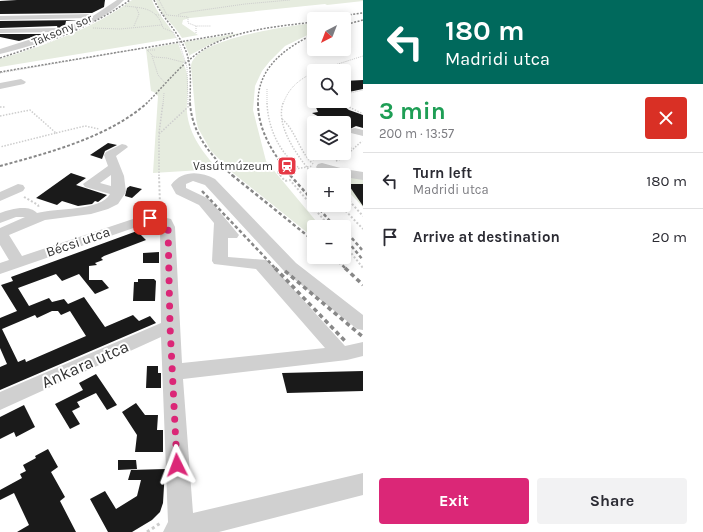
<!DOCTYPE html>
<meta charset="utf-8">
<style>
body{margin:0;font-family:Karla,sans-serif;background:#f2f2f3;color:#2b2b33;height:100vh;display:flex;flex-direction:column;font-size:15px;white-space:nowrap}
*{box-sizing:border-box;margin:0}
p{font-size:13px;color:#7c7c81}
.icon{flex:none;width:22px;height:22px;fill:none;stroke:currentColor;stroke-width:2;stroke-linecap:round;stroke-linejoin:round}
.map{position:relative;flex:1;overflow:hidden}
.drawer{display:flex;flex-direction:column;background:#fff;width:340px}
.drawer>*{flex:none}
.top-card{background:#00695c;color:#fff;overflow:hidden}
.needle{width:26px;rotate:222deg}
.controls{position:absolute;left:307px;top:12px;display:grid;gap:8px}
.controls a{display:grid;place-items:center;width:44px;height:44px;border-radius:4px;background:#fff;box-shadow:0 2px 10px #0003;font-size:20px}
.pin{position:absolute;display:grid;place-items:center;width:34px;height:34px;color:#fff;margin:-17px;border-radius:8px;box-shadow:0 2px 6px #0006}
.me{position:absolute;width:44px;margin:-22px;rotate:357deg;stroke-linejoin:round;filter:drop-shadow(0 0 3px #0008)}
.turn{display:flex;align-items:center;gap:14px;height:84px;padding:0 16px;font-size:18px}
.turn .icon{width:52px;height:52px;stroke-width:2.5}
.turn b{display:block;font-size:28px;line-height:34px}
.round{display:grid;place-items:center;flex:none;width:42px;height:42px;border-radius:4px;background:#f2f2f3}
.headline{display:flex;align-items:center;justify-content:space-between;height:68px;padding:0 16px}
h1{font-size:24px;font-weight:700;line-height:30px;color:#1e9e55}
.action{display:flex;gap:8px;margin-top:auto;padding:8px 16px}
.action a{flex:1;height:46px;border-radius:4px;background:#db2777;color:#fff;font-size:16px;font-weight:700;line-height:46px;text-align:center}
.action a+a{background:#f2f2f3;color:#2b2b33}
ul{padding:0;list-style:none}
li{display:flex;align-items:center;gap:12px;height:56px;padding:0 16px;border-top:1px solid #e1e1e2}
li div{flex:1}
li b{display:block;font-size:15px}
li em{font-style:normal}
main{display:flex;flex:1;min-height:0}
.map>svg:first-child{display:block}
.green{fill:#e6ecdf}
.building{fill:#1a1a1a;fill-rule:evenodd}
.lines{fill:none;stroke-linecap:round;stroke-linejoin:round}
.path-far3{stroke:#cdcdcd;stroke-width:1;stroke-dasharray:1 1;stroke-linecap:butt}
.path-far2{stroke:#cdcdcd;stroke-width:1.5;stroke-dasharray:1.5 1.5;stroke-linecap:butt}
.path-far1{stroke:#cdcdcd;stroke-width:2;stroke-dasharray:2 2;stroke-linecap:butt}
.path{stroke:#cdcdcd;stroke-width:3;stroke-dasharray:3 3;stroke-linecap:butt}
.minor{fill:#d0d0d0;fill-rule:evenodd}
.rail-far3{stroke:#888;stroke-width:1.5;stroke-dasharray:2 1.5;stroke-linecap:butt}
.rail-far2{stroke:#888;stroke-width:2;stroke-dasharray:3 2;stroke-linecap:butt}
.rail-far1{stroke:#888;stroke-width:2.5;stroke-dasharray:3.5 2.5;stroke-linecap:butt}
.rail{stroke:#888;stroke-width:3.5;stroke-dasharray:4.5 3.5;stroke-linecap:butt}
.path-bridge{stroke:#cdcdcd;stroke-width:1;stroke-dasharray:1 1;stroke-linecap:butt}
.route{stroke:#db2777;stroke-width:7;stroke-dasharray:0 12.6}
.labels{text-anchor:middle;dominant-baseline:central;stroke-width:4;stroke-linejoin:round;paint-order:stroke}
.far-street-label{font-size:12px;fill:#333;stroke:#fff}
.far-poi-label{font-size:12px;fill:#333;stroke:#fff;text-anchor:end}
.street-label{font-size:14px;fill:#333;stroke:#fff}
.near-street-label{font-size:17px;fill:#333;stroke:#fff}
</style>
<main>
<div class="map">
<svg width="363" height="532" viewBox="0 0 363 532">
<rect width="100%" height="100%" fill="#fff"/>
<!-- green -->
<g class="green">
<path d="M132,0H152C156,13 170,25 176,38L0,67V59C45,45 93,29 132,0Z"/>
<path d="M156,0H363V1L327,5L325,4L190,18L183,20L182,24L198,35L182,38C175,25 159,14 156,0Z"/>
<path d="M314,23V32L285,46L270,61L262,71L255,86L253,110L266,161L321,227H314V238L233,173L211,151L198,128L196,119L191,67C191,39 289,26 314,23Z"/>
<path d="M241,33L211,44L190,55V57L184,42Z"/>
<path d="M178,43L185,62L183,63C192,80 186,96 187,112C189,135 204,154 218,169L153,173L158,96L154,92L151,91L146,49Z"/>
<path d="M344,176L363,179V207L344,187Z"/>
</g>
<!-- building -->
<g class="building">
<path d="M17,0H105L104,7L92,13L0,14V1Z"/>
<path d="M80,20L66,21L65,26L58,29L57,26L0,28V21Z"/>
<path d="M0,34H43L19,41L0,37Z"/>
<path d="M363,80V89L344,93V81Z"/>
<path d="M313,101H337L349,110L363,115V128L356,126L348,130L344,129V123H331L325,120L312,113L318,112Z"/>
<path d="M108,143L117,145L105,151L102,159L90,155Z"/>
<path d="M71,173L86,178L76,185L107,195L98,202L95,201L92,204L78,206L62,201L57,205L36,198Z"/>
<path d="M348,184H363V206L354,193Z"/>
<path d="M130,186L142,189L132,198L125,196L127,188Z"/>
<path d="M137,231L146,240L104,256L101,258L103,260L95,263L97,265L89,266V280H102L109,288L95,294L79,274L62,281L56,274L18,288L29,306L49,298L52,302L64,299L68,304L84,297L105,327L133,315L139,321L150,316L156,323L0,390V367L7,364L0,348V318L17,311L1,285L13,281L11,277ZM52,311H58L61,315L70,311L86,336L26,362L25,359L18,362L2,329L35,315L37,318Z"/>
<path d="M159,252V263H143V253Z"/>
<path d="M138,279H154L156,281L155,301H133L134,282H138Z"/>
<path d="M147,366H158V373H161V388H146Z"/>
<path d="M363,371V391L287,393L282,373Z"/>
<path d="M96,374L117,405L107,410L96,393L77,402L80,407L72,411L80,424L70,429L55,404L83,390L79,383Z"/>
<path d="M136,403L145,415H158L157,430H163V452H135L137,435L122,412Z"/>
<path d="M24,405L35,427L16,437L14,432L0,439V417Z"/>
<path d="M48,449L58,467L51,472L65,497L60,501L76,532H17L29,525L14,493L0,500V490L22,478L20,474L26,471L23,465L36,458L35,456Z"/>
<path d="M118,460H136L137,469L118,470Z"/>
<path d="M165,469L163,503L160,512L152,520L132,532H108L90,499L105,491L116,509L137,496L141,480H128L131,470Z"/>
</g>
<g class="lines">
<!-- path-far3 -->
<g class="path-far3">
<path d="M159,0L167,15L188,17V23L196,26H211"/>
<path d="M125,6C144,8 157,8 163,28L173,32"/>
<path d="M156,15H166"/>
<path d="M178,15L182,13L245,4L290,0"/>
<path d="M134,26L139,14L136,7"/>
<path d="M196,26V33"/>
<path d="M93,28L120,29L162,25"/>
<path d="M180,45L185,61"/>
<path d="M155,50H147L154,57L167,58L186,63"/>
<path d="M152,56L158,75L165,83"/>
<path d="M187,67L188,104"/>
<path d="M316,71L363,56"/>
<path d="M0,73L144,48"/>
<path d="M344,97L350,93L363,90"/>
<path d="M343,101L346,104"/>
<path d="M163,104L164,93"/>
<path d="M267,104V88"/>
<path d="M283,104C289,87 299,80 314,72"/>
</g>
<!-- path-far2 -->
<g class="path-far2">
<path d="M267,103C268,128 279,152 299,168"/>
<path d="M283,103C275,127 299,158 314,176"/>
<path d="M345,103L349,107L363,114"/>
<path d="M0,107H5"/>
<path d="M0,116L30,110L56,133L0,147"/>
<path d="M282,119C296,131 299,151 313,164"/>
<path d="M56,133L85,126L99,129"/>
<path d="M159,133L163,103"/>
<path d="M344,149L352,148"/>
<path d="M314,160L309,155L320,153"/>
<path d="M336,161L343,158L362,141"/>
<path d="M159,176V134L188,107V103"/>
<path d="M281,176L277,172L313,166"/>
</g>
<!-- path-far1 -->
<g class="path-far1">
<path d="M280,175L285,181L290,180L330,227"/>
<path d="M344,195L363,216"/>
<path d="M24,197L38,205L39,208"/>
<path d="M340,205L363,229"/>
<path d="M158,211L160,205L159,175"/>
<path d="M344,244L363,268"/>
</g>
<!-- path -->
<path class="path" d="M147,532L162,522"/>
<!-- minor -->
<g class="minor">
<path d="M117,0H124C98,27 36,45 0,54V49L60,30L88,18L0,20V16L90,14L93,16Z"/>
<path d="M54,28H57V32L0,33V29Z"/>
<path d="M21,79L26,82L24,84L0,89V83Z"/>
<path d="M355,128L363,130V136L351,133L349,131L351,129Z"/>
<path d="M122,144L126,145L128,147L116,156L124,176L126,192L118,204L108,209L91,214L45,220L9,235L22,256L145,215L150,214L171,219L175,227L182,363L325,348L256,269L214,264L212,261L214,223L199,205L176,194L171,185C182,170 200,171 215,179L296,263L363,315V330L357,329L284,271L205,185L193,181L186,184V188L209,199L239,235L237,238H228V257L267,260L345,346L363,342V356L347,360L183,379L193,513L363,473V495L219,532H163L168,522L161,337L0,410V392L161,323L160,225L151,222L0,274V263L9,260L0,245V228L25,217H16L0,223V213C10,209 29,204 37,213C56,208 101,211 110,194L85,187L83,184L108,166L104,155L106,152ZM111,175V186L100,183Z"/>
<path d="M322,163L344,169L363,172V180L344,177V175H336L318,170L316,167L318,164Z"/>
<path d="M18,184L23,185L25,188L23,191L0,201V192Z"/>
</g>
<!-- rail-far3 -->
<g class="rail-far3">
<path d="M154,0C163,19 180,33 187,54C192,69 190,87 190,104"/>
<path d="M315,19L363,13"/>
<path d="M344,25L363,20"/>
<path d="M0,58C46,43 90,28 130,0"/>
<path d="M0,72L233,33"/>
<path d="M146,104C162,88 176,70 194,56C227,30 273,27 314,22"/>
<path d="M258,104C257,68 285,48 314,34"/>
</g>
<!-- rail-far2 -->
<g class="rail-far2">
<path d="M190,103C192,134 211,156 233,176"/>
<path d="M258,103C258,131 274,155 291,176"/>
<path d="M0,166C48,153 109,137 147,103"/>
</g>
<!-- rail-far1 -->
<g class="rail-far1">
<path d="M232,175L314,241"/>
<path d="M290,175L314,202"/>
<path d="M202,191L276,269"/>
<path d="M316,205L335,227"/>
<path d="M344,229L363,251"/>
<path d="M344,237L363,260"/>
<path d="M334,257L346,269"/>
</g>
<!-- rail -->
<g class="rail">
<path d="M275,268L346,342"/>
<path d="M345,268L363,285"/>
<path d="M285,271L363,337"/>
</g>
<!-- path-bridge -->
<g class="path-bridge">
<path d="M173,32L180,45"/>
<path d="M185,61L187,67"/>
</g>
</g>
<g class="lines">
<!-- route -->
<path class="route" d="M150,218L166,222L168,227L170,326L177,465"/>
</g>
<!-- icons -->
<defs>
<g id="station-square" transform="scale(1)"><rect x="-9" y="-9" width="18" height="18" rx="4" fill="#e63946" stroke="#fff"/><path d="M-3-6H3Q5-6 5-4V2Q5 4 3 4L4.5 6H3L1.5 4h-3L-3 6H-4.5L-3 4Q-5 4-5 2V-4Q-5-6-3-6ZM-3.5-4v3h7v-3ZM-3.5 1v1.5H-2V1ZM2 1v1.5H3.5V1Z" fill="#fff"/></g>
</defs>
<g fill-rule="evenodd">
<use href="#station-square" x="287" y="166"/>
</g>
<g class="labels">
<!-- far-street labels -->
<g class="far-street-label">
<text transform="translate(62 30) rotate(-23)">Taksony sor</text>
</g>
<!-- far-poi labels -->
<g class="far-poi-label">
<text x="273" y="166">Vasútmúzeum</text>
</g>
<!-- street labels -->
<g class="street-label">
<text transform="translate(78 242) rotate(-19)">Bécsi utca</text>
</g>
<!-- near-street labels -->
<g class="near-street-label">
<text transform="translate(85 364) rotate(-24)">Ankara utca</text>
</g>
</g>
</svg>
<div class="controls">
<a><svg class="needle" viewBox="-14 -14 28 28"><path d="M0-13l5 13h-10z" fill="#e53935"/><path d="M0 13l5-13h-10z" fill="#7c7c81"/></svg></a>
<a><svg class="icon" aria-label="search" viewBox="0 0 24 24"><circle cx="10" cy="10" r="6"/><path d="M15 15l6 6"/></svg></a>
<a><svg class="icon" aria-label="layers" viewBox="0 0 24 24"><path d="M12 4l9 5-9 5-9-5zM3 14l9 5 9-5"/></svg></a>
<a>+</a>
<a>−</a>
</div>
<div class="pin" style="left:150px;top:218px;background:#d93025"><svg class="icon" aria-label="arrive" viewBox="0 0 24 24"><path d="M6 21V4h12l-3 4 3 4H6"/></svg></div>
<svg class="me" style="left:177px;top:465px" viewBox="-20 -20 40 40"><path d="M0-17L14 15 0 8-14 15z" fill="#db2777" stroke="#fff" stroke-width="4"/></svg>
</div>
<section class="drawer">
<div class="top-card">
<div class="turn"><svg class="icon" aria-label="left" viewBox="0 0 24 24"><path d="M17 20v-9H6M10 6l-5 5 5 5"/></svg><div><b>180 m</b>Madridi utca</div></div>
</div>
<div class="headline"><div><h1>3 min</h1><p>200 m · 13:57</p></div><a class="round" style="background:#d93025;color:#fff"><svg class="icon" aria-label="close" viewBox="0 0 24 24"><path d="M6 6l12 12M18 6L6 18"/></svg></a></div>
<ul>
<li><svg class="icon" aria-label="left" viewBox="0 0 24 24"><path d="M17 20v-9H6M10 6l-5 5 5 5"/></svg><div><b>Turn left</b><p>Madridi utca</p></div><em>180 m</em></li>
<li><svg class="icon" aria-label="arrive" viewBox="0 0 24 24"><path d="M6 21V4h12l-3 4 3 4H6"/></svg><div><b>Arrive at destination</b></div><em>20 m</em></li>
</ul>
<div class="action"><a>Exit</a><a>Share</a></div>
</section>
</main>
